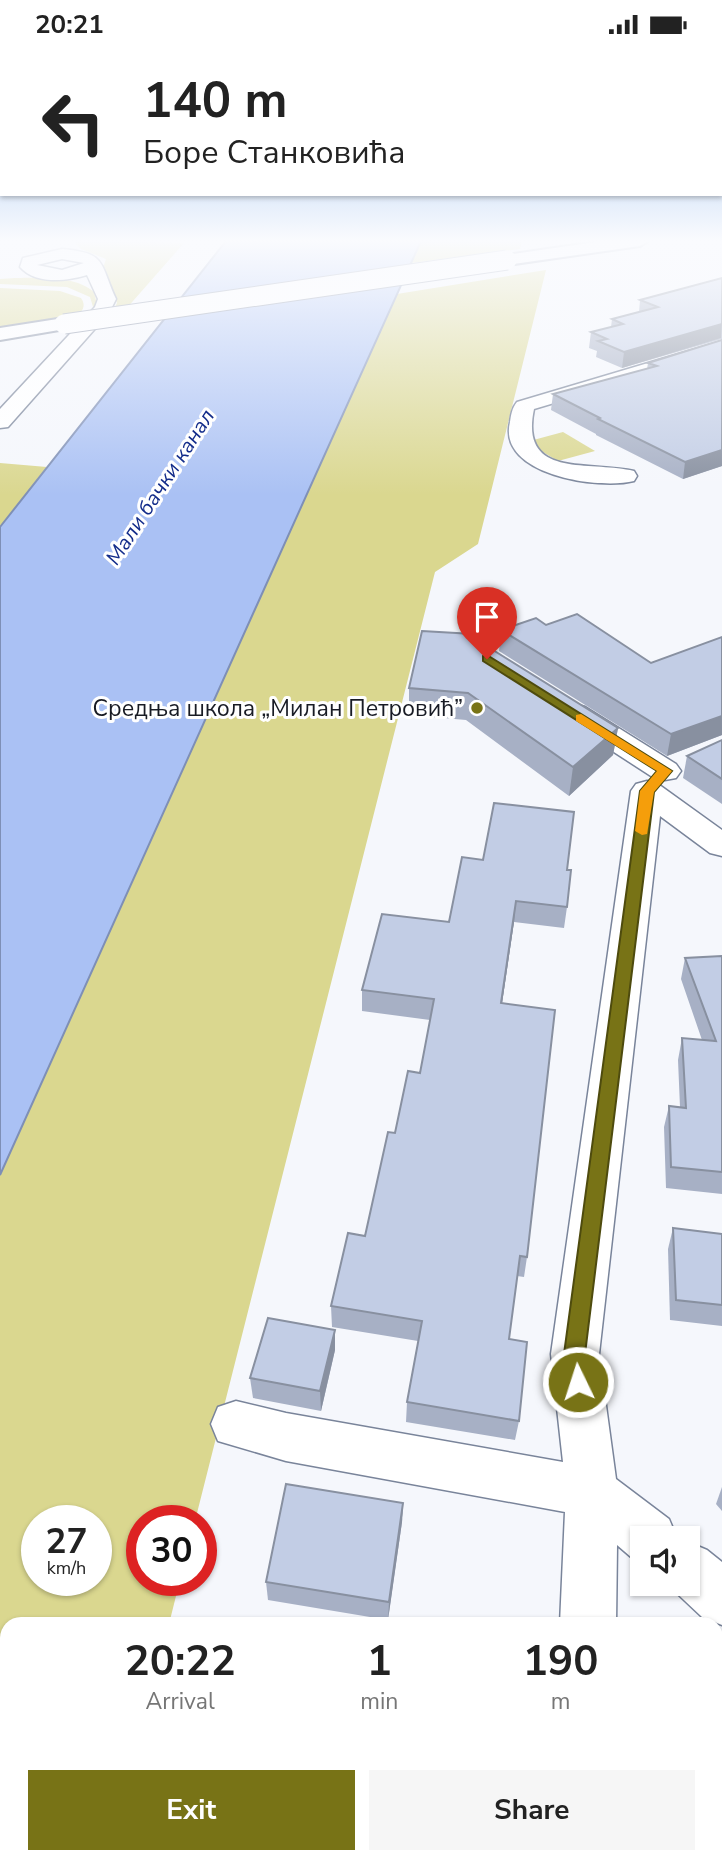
<!DOCTYPE html>
<meta charset="utf-8">
<style>
body{margin:0;font-family:"Nunito Sans",sans-serif;background:#f6f6f6;color:#222;height:100vh;display:flex;flex-direction:column;font-size:26px;white-space:nowrap}
*{box-sizing:border-box;margin:0}
p{font-size:23px;color:#767676}
.icon{flex:none;width:38px;height:38px;fill:none;stroke:currentColor;stroke-width:2;stroke-linecap:round;stroke-linejoin:round}
.map{position:relative;flex:1;overflow:hidden}
.details{position:absolute;left:0px;top:1568px;width:723px;height:247px;display:flex;flex-direction:column;background:#fff;border-radius:21px 21px 0 0;box-shadow:0 2px 5px #0004}
.details>*{flex:none}
.top-card{position:absolute;left:0px;top:0px;width:723px;height:147px;box-shadow:0 2px 5px #0004;background:#fff;color:#222;overflow:hidden}
.buttons{position:absolute;left:630px;top:1477px;display:grid;gap:14px}
.buttons a{display:grid;place-items:center;width:70px;height:70px;border-radius:0px;background:#fff;box-shadow:0 2px 5px #0004;font-size:35px}
.speed{position:absolute;left:21px;top:1456px;display:flex;gap:14px;font-size:35px;font-weight:700;text-align:center}
.speed>*{display:grid;place-content:center;width:91px;height:91px;border-radius:50%;background:#fff;box-shadow:0 2px 5px #0004;line-height:1}
.speed small{font-size:18px;font-weight:400}
.speed .limit{border:10px solid #d22;background:#fff;color:#111}
.pin{position:absolute;display:grid;place-items:center;width:60px;height:60px;color:#fff;margin:-72px -30px;border-radius:50% 50% 50% 0;rotate:-45deg;box-shadow:0 0 7px #0007}
.pin .icon{rotate:45deg}
.me{position:absolute;width:77px;margin:-38px;rotate:356deg;stroke-linejoin:round;filter:drop-shadow(0 0 5px #0008)}
.turn{display:flex;align-items:center;gap:24px;height:147px;padding:0 28px;font-size:32px}
.turn .icon{width:91px;height:91px;stroke-width:2.5}
.turn b{display:block;font-size:49px;line-height:60px}
.eta{display:flex;justify-content:space-evenly;align-items:center;height:119px;text-align:center}
.eta b{font-size:42px;font-weight:700;line-height:49px}
.button{display:flex;gap:14px;margin-top:auto;padding:14px 28px}
.button a{flex:1;height:80px;border-radius:0px;background:#787316;color:#fff;font-size:28px;font-weight:700;line-height:80px;text-align:center}
.button a+a{background:#f6f6f6;color:#222}
.status{display:flex;justify-content:space-between;align-items:center;height:49px;padding:0 35px;background:#fff;direction:ltr}
.status svg{height:19px;fill:currentColor}
.map>svg:first-child{display:block}
.green{fill:#dad78f;fill-rule:evenodd}
.water{fill:#aac1f4;stroke:#7e8fb6;stroke-width:2}
.lines{fill:none;stroke-linecap:round;stroke-linejoin:round}
.street-casing{stroke:#79849a;stroke-width:3}
.secondary-casing{stroke:#79849a;stroke-width:4}
.street{fill:#fff;fill-rule:evenodd}
.secondary{fill:#fff;fill-rule:evenodd}
.secondary-bridge-casing{stroke:#79849a;stroke-width:21;stroke-linecap:butt}
.secondary-bridge{stroke:#fff;stroke-width:19}
.wall{fill:#a7b0c5}
.shaded-wall{fill:#8890a0}
.building{fill:#c2cde5;stroke:#8890a0;stroke-width:2}
.route{fill:#787316;stroke:#4e4b0e;stroke-width:2}
.slow{fill:#f59e0b}
.poi-dot{fill:#787316;stroke:#fff;stroke-width:2.5}
.labels{text-anchor:middle;dominant-baseline:central;stroke-width:6;stroke-linejoin:round;paint-order:stroke}
.far-water-label{font-size:21px;font-style:italic;fill:#132c8a;stroke:#fff}
.poi-label{font-size:23px;fill:#181b24;stroke:#fff;text-anchor:end}
</style>
<div class="status"><b>20:21</b><svg viewBox="0 0 49 12"><path d="M0 12V9h3v3zM5 12V6h3v6zM10 12V3h3v9zM15 12V0h3v12zM26 1h20v11H26zM47 4h2v5h-2z"/></svg></div>
<div class="map">
<svg width="722" height="1814" viewBox="0 0 722 1814">
<rect width="100%" height="100%" fill="#f5f7fc"/>
<!-- green -->
<g class="green">
<path d="M74,192L184,194L126,260L113,262L117,254L103,219L106,210L81,200Z"/>
<path d="M421,192H522L520,200L411,214Z"/>
<path d="M546,221L478,495L435,523L195,1472H142V1531H180L169,1575H7V1808H110L108,1814H0V1126L397,245ZM37,1472H96V1531H37Z"/>
<path d="M15,229C40,229 74,226 94,243L97,255L94,261L90,248L67,238L0,235V230Z"/>
<path d="M0,239L60,242L81,249C87,257 82,263 75,268L0,278Z"/>
<path d="M563,383L595,402L558,412L526,393Z"/>
<path d="M0,414L47,418L0,478Z"/>
</g>
<!-- water -->
<path class="water" d="M226,192H421L0,1126V478Z"/>
<g class="lines">
<!-- street casing -->
<g class="street-casing">
<g id="street">
<path d="M62,200C107,204 99,213 116,250L109,264L8,378L0,379V360L95,258L98,250L87,226C67,232 36,236 20,218L23,209ZM62,210L84,214L62,221L37,216Z"/>
<path d="M722,292V304L534,360C519,431 590,411 634,422L637,427L634,432C599,441 497,426 510,373C511,366 512,359 517,353Z"/>
<path d="M574,655L585,658L676,715L681,722L676,729L665,731L654,729L563,670L559,664L563,658Z"/>
<path d="M647,732L658,735L722,781V807L710,804L660,767L599,1305L616,1430L669,1470L677,1489H642V1512L631,1508L617,1496L616,1575H560L565,1463L286,1412L218,1392L211,1375L218,1358L236,1352L286,1364L563,1413L551,1305L631,742L636,735Z"/>
<path d="M688,1493L707,1501L722,1513V1576L702,1568L667,1535H688Z"/>
<rect x="551" y="1808" width="62" height="6"/>
</g>
</g>
<!-- secondary casing -->
<g class="secondary-casing">
<g id="secondary">
<path d="M602,192H648L640,197L507,216L498,211L507,206Z"/>
<path d="M64,269L71,271L74,275L71,279L0,291V279Z"/>
</g>
</g>
<!-- street -->
<use href="#street" class="street"/>
<!-- secondary -->
<use href="#secondary" class="secondary"/>
<!-- secondary-bridge casing -->
<g class="secondary-bridge-casing">
<path id="secondary-bridge" d="M64,275L507,211"/>
</g>
<!-- secondary-bridge -->
<use href="#secondary-bridge" class="secondary-bridge"/>
</g>
<!-- wall -->
<g class="wall">
<path d="M722,229V290L622,319L596,308L597,302L589,299L591,283L611,278L612,270L639,263L640,251Z"/>
<path d="M722,291V417L683,430L596,386V385L551,361L553,345L647,320L648,314Z"/>
<path d="M546,576L651,614L722,588V686L667,707L499,602L501,581Z"/>
<path d="M477,591L618,679L613,706L569,747L466,671L409,666V639Z"/>
<path d="M722,691V755L683,729L687,707Z"/>
<path d="M567,821V858L564,879L514,873L502,954L527,1208L524,1228L517,1227L509,1290L519,1372L515,1391L406,1373L407,1353L418,1292L332,1278L331,1257L365,1187L395,1084L420,1024L430,971L362,962V941L449,873Z"/>
<path d="M722,907V1145L666,1139L664,1078L669,1057L680,1058L678,1011L682,989L702,991L681,930L685,909Z"/>
<path d="M673,1179L722,1185V1277L670,1271L668,1200Z"/>
<path d="M335,1281V1301L321,1362L253,1349L250,1329Z"/>
<path d="M722,1438V1462L716,1455Z"/>
<path d="M403,1454L402,1473L388,1571L268,1551L266,1533Z"/>
</g>
<!-- shaded-wall -->
<g class="shaded-wall">
<path d="M722,275L721,289L622,319L624,303Z"/>
<path d="M722,401V417L683,430L685,413Z"/>
<path d="M722,667V686L667,707L671,685Z"/>
<path d="M618,679L613,706L569,747L573,718Z"/>
<path d="M516,852L514,873L499,975L501,954Z"/>
<path d="M335,1281V1301L321,1362L320,1342Z"/>
<path d="M403,1454L402,1473L388,1571L389,1553Z"/>
</g>
<!-- building -->
<g class="building">
<path d="M722,229V275L624,303L598,292L607,290L591,283L623,275L612,270L658,258L640,251Z"/>
<path d="M722,291V401L685,413L598,370L600,369L553,345L657,317L648,314Z"/>
<path d="M577,565L651,614L722,588V667L671,685L501,581L536,569L546,576Z"/>
<path d="M422,582L473,585L477,591L618,679L573,718L468,644L409,639Z"/>
<path d="M722,691V730L687,707Z"/>
<path d="M494,754L574,763L567,821H571L567,858L516,852L501,954L555,961L527,1208L520,1207L509,1290L527,1293L519,1372L407,1353L422,1272L331,1257L348,1184L365,1187L388,1083L395,1084L408,1022L420,1024L434,950L362,941L382,865L449,873L462,808L483,811Z"/>
<path d="M722,907V1123L671,1118L669,1057L686,1059L682,989L716,992L685,909Z"/>
<path d="M673,1179L722,1185V1256L676,1251Z"/>
<path d="M268,1269L335,1281L320,1342L250,1329Z"/>
<path d="M286,1435L403,1454L389,1553L266,1533Z"/>
<path d="M187,1808H481L480,1814H186Z"/>
</g>
<!-- sky -->
<linearGradient id="sky" x2="0" y2="1"><stop stop-color="#8fb9ed"/><stop offset="0.43" stop-color="#fafbfe"/><stop offset="1" stop-color="#fafbfe" stop-opacity="0"/></linearGradient>
<rect width="722" height="446" fill="url(#sky)"/>
<!-- route -->
<path class="route" d="M487,606L672,722L654,743L585,1305L589,1333L586,1340L578,1342L571,1340L564,1305L640,742L657,722L483,612V607Z"/>
<!-- slow -->
<path class="slow" d="M581,665L672,722L654,743L647,785L642,786L635,782L640,742L657,722L576,672V666Z"/>
<!-- markers -->
<circle class="poi-dot" cx="477" cy="659" r="7"/>
<g class="labels">
<!-- far-water labels -->
<g class="far-water-label">
<text transform="translate(160 438) rotate(-57)">Мали бачки канал</text>
</g>
<!-- poi labels -->
<g class="poi-label">
<text x="463" y="659">Средња школа „Милан Петровић”</text>
</g>
</g>
</svg>
<div class="buttons">
<a><svg class="icon" aria-label="sound" viewBox="0 0 24 24"><path d="M4 9h4l5-4v14l-5-4H4zM17 9q2 3 0 6"/></svg></a>
</div>
<div class="speed"><div>27<small>km/h</small></div><div class="limit">30</div></div>
<div class="pin" style="left:487px;top:610px;background:#d93025"><svg class="icon" aria-label="arrive" viewBox="0 0 24 24"><path d="M6 21V4h12l-3 4 3 4H6"/></svg></div>
<svg class="me" style="left:578px;top:1333px" viewBox="-20 -20 40 40"><circle r="17" fill="#787316" stroke="#fff" stroke-width="3"/><path d="M0-11L8 9 0 5-8 9z" fill="#fff"/></svg>
<div class="top-card">
<div class="turn"><svg class="icon" aria-label="left" viewBox="0 0 24 24"><path d="M17 20v-9H6M10 6l-5 5 5 5"/></svg><div><b>140 m</b>Боре Станковића</div></div>
</div>
<section class="details">
<div class="eta">
<div><b>20:22</b><p>Arrival</p></div>
<div><b>1</b><p>min</p></div>
<div><b>190</b><p>m</p></div>
</div>
<div class="button"><a>Exit</a><a>Share</a></div>
</section>
</div>
